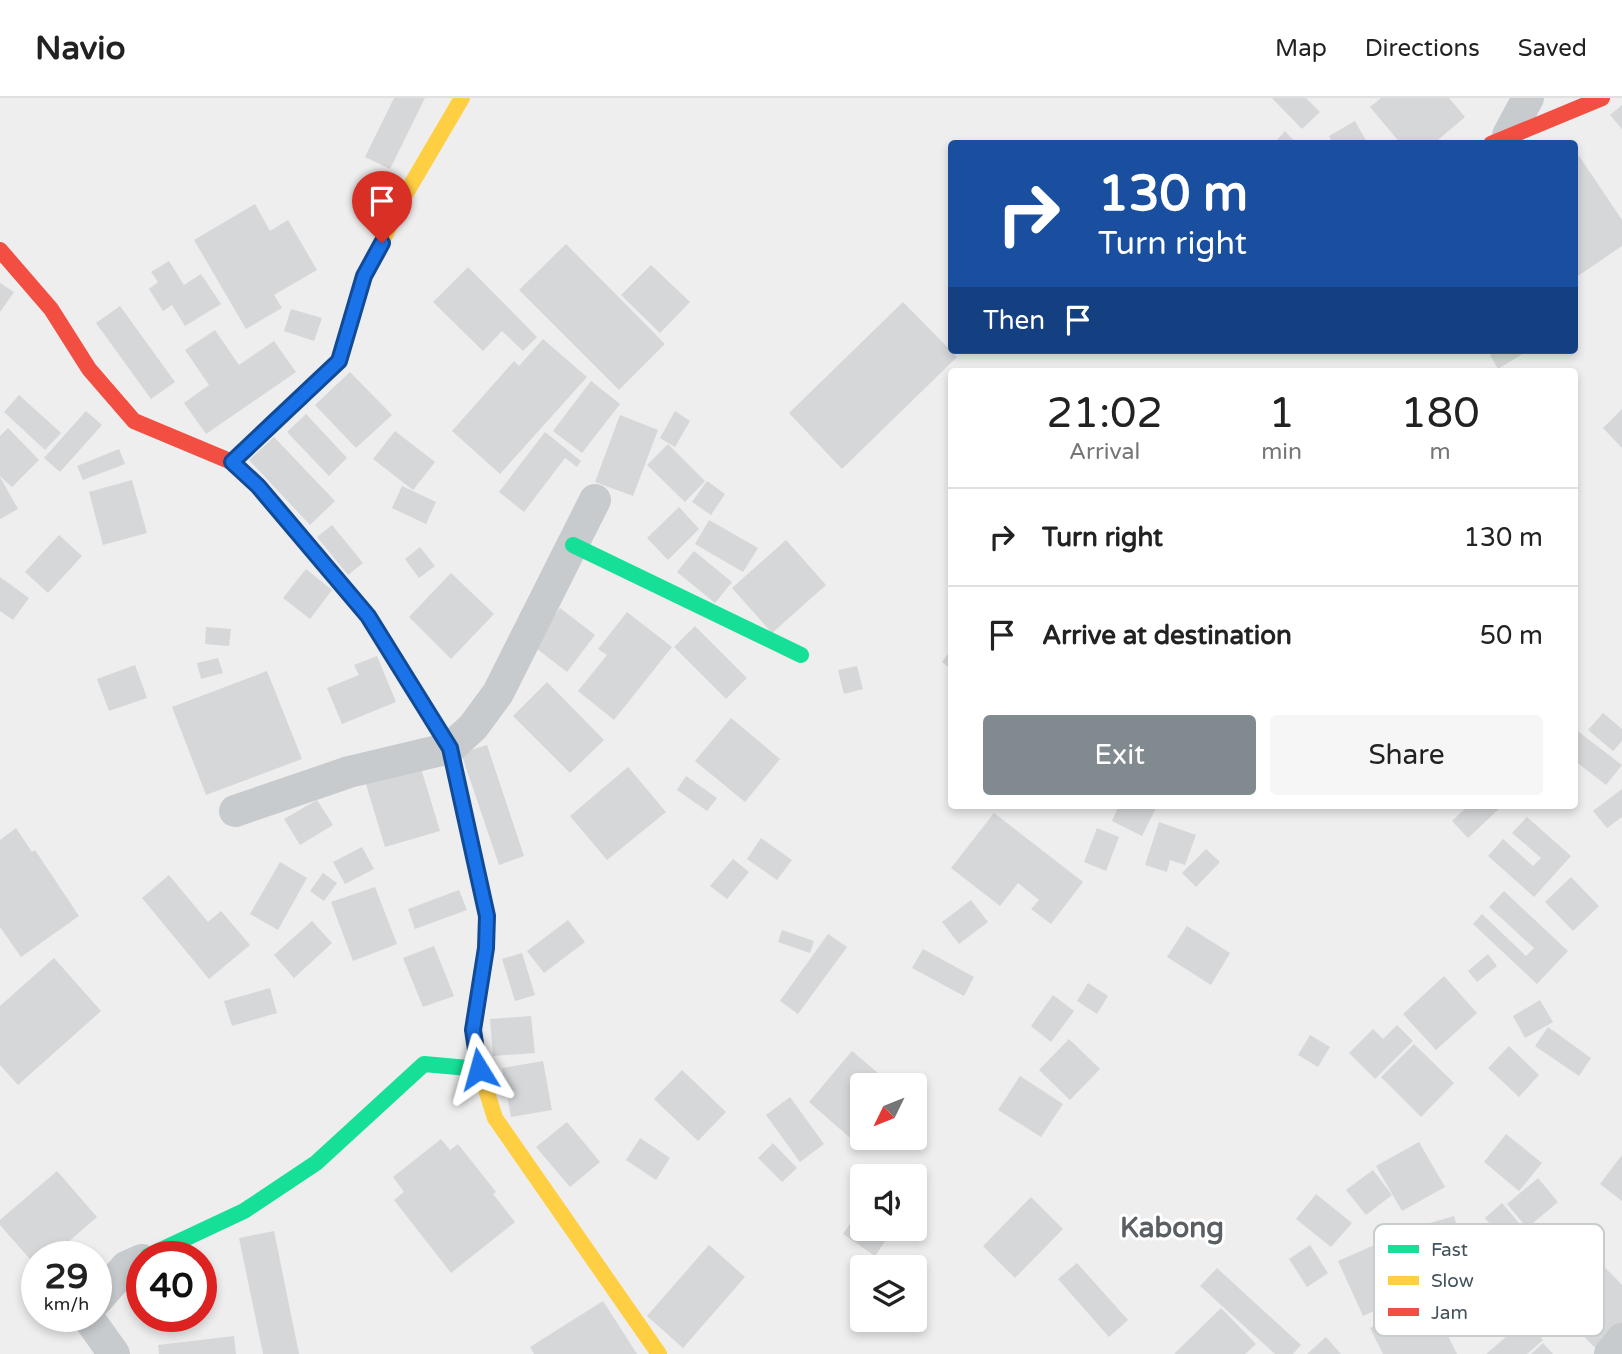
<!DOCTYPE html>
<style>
body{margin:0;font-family:"Varela Round",sans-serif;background:#f6f6f6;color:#222;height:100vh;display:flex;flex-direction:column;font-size:26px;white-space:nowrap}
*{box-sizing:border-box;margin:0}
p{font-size:23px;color:#767676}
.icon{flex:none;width:38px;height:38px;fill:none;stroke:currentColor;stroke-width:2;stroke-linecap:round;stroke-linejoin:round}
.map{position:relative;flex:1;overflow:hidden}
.sheet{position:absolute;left:948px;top:270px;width:630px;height:441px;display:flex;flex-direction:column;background:#fff;border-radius:7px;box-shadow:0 4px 10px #0003}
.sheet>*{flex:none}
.banner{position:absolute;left:948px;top:42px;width:630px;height:214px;border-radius:7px;box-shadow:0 4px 10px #0003;background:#1a4fa0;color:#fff;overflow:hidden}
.needle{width:46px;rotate:227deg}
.buttons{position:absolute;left:850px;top:975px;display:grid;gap:14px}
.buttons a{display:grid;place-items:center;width:77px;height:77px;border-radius:7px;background:#fff;box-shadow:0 4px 10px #0003;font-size:35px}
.speed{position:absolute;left:21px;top:1143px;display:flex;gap:14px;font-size:35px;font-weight:700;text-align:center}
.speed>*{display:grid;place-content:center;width:91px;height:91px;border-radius:50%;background:#fff;box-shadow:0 4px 10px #0003;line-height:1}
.speed small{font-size:18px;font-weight:400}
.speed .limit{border:10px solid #d22;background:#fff;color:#111}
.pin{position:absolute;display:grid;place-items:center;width:60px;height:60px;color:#fff;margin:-72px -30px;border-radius:50% 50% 50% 0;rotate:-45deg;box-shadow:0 0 7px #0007}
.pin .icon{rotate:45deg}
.me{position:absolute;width:77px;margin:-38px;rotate:352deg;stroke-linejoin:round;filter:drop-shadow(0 0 5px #0008)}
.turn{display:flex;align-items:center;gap:24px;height:147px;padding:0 35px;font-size:32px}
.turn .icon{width:91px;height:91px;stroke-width:2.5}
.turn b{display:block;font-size:49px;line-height:60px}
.then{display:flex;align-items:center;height:66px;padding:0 35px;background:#0003;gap:14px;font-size:26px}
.eta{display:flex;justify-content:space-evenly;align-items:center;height:119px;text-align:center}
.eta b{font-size:42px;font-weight:600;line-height:49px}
.button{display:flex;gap:14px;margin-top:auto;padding:14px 35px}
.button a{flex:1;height:80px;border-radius:7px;background:#808a8f;color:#fff;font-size:28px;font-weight:600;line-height:80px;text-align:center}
.button a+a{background:#f6f6f6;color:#222}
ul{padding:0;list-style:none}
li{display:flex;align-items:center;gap:21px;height:98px;padding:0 35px;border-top:2px solid #e0e0e0}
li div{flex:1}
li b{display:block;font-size:26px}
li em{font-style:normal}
header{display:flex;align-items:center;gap:42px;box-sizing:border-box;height:98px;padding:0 35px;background:#fff;border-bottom:2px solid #e0e0e0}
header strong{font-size:33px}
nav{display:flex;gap:38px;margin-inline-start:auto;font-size:24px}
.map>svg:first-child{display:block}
.building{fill:#d6d7d9}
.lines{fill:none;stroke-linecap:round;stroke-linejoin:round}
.street{stroke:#c7cbce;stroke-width:32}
.fast{stroke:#16e098;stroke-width:16}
.slow{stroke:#ffcf43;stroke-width:16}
.jam{stroke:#f24e42;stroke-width:16}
.route-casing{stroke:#114b97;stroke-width:18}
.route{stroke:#1a73e8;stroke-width:12}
.labels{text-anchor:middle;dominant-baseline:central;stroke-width:6;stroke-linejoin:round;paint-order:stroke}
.quarter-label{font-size:28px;font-weight:bold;fill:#595f63;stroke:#fff}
.key{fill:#fff;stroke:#c7ccce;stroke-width:2}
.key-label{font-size:19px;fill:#44545c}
</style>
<header>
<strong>Navio</strong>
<nav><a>Map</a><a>Directions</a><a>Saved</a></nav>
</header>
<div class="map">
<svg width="1622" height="1256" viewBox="0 0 1622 1256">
<rect width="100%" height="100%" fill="#efeeee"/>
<!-- building -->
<g class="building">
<path d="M394,0H425L390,71L365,59Z"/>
<path d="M1272,0H1306L1320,14L1302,31Z"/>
<path d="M1381,0H1449L1465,19L1433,46H1401L1370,9Z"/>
<path d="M1622,7V31L1610,17Z"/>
<path d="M1355,23L1368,46H1333L1329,38Z"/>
<path d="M1285,33L1297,46H1273Z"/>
<path d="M1579,58L1622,122V148L1575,180V61Z"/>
<path d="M255,106L270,133L288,122L317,172L274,197L282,210L246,231L194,142Z"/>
<path d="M566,146L665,246L619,292L519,192Z"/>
<path d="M169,163L184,187L201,176L221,206L185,228L172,207L163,213L149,191L158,184L151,174Z"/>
<path d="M651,167L690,204L660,235L621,197Z"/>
<path d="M468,169L537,239L523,253L502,233L483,253L433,204Z"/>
<path d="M0,185L14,194L0,214Z"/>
<path d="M903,204L957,259L842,371L789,315Z"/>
<path d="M120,208L175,284L151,301L96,225Z"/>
<path d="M291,211L322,220L314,243L284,233Z"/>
<path d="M215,232L239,267L274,243L296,274L206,336L184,305L209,287L185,252Z"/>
<path d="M543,241L587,279L500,376L452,333L514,263L519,268Z"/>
<path d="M1498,252H1529L1498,271L1490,257Z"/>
<path d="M350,274L392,317L356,350L315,307Z"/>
<path d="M591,283L620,306L582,355L553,333Z"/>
<path d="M19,297L61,335L45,352L4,314Z"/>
<path d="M1622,311V350L1603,330Z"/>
<path d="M86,313L102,327L60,374L44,360Z"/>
<path d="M675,313L690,323L675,349L660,340Z"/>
<path d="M306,316L347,360L329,378L287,334Z"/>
<path d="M620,317L658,332L633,398L595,384Z"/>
<path d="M8,330L39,362L12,389L0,378V338Z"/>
<path d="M395,333L435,364L413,392L373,361Z"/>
<path d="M545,334L581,363L577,369L565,360L524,414L499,394Z"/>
<path d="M274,339L335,403L310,427L249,362Z"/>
<path d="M668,346L705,383L685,404L647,367Z"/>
<path d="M119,351L125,366L83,382L77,368Z"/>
<path d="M0,379L18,411L0,421Z"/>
<path d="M132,382L147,435L103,447L89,394Z"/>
<path d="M707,383L725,396L711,417L692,404Z"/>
<path d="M402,388L436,404L426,426L392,410Z"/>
<path d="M679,409L699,431L668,462L647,440Z"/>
<path d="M709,422L758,450L743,474L695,446Z"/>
<path d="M332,427L363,465L348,477L317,439Z"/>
<path d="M59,437L82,458L48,495L25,474Z"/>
<path d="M786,442L826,487L772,535L732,490Z"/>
<path d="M420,449L435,468L419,480L405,461Z"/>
<path d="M694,453L732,484L715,505L677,474Z"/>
<path d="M306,471L332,492L310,521L283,500Z"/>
<path d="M451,475L494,516L451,561L409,519Z"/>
<path d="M0,479L29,500L13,522L0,513Z"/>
<path d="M560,510L595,537L567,574L532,547Z"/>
<path d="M627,514L672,549L614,622L578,593L607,557L598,551Z"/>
<path d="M695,528L747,580L726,601L674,549Z"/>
<path d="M206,529L231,531L229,548L205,546Z"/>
<path d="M952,550V572L942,564Z"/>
<path d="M377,558L396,604L342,626L327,590L359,577L354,567Z"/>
<path d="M218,560L223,575L201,581L197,565Z"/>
<path d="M135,567L147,600L109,613L97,581Z"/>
<path d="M857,568L863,591L844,596L838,572Z"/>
<path d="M267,573L302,661L206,697L172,609Z"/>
<path d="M547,584L604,642L570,675L513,618Z"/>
<path d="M1603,615L1622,631V643L1613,653L1588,632Z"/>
<path d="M731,620L780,661L745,704L695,663Z"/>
<path d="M1575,631L1622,667L1606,687L1575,663Z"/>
<path d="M487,647L524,758L499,767L461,655Z"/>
<path d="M420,667L440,733L385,749L365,683Z"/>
<path d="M628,669L666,714L607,762L570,718Z"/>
<path d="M686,678L717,700L707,713L677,692Z"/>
<path d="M1622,691V719L1607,730L1593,713Z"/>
<path d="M317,702L333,727L300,747L284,721Z"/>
<path d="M1119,707H1150L1156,710L1142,738L1112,723Z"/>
<path d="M1469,707L1502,708L1468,740L1452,723Z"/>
<path d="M994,715L1083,784L1051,826L1031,811L1039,802L1018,785L1000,808L951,770Z"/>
<path d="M1527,719L1571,758L1534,799L1488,758L1503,741L1533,768L1541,760L1512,735Z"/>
<path d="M1159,724L1196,737L1185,767L1170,762L1167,774L1145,767Z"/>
<path d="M16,730L32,754L35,752L79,818L21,859L0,829V742Z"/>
<path d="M1097,730L1119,739L1106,773L1084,764Z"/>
<path d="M761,740L792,762L777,782L747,761Z"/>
<path d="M362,749L374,771L345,786L333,764Z"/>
<path d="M1206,751L1220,764L1196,789L1182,775Z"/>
<path d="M733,761L749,774L727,801L710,788Z"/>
<path d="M280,764L307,780L278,832L250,816Z"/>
<path d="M323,775L337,785L324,803L310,793Z"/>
<path d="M169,777L208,824L221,813L250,847L209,881L142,800Z"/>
<path d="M1571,779L1599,808L1573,833L1545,804Z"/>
<path d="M375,789L397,846L353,863L331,804Z"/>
<path d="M459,792L467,812L415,831L408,811Z"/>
<path d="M1504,793L1568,853L1537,886L1473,826L1482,816L1526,858L1534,850L1489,809Z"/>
<path d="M971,802L988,824L959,846L942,824Z"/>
<path d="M568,822L585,844L544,875L527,853Z"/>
<path d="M312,823L332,845L294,880L274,857Z"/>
<path d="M1187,828L1230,855L1211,887L1167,859Z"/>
<path d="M782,832L814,843L810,855L778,844Z"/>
<path d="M828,836L847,849L798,916L780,903Z"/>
<path d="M434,848L454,898L423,909L403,860Z"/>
<path d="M923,851L974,879L964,898L912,870Z"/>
<path d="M522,855L535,897L515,903L502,861Z"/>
<path d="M1488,856L1497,868L1477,884L1468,873Z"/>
<path d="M54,860L101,913L18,987L0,967V908Z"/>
<path d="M1444,878L1477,915L1436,952L1403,916Z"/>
<path d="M1088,885L1108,898L1097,916L1077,903Z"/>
<path d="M270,890L277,915L232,928L224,903Z"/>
<path d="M1053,897L1074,913L1051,944L1031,928Z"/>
<path d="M1540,902L1553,924L1525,940L1513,918Z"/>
<path d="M531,918L535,955L493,958L490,921Z"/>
<path d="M1397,927L1413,943L1375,981L1349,955L1373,931L1383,941Z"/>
<path d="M1548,929L1591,960L1579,978L1535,948Z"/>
<path d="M1310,937L1330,949L1318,969L1298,957Z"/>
<path d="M1069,941L1100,971L1070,1002L1039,972Z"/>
<path d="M1414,946L1454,985L1421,1019L1381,979Z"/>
<path d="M1509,948L1539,977L1519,999L1488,970Z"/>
<path d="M852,953L892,987H863V1037L856,1045L809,1004Z"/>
<path d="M543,963L552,1012L511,1019L502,970Z"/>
<path d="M682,972L726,1014L698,1043L654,1001Z"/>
<path d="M1020,978L1063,1006L1041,1039L998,1012Z"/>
<path d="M790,999L824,1046L800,1064L766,1017Z"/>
<path d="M567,1024L600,1064L570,1089L536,1049Z"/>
<path d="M1506,1036L1542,1065L1519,1093L1484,1064Z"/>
<path d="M640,1040L670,1060L656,1082L626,1062Z"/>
<path d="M441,1041L450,1052L458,1046L496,1094L493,1096L515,1124L451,1175L394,1102L404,1094L393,1079Z"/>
<path d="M1419,1044L1445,1089L1402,1113L1376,1068Z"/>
<path d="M773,1045L797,1070L782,1084L758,1060Z"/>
<path d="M1622,1057V1103L1600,1086Z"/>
<path d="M1373,1072L1392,1097L1366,1117L1346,1092Z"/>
<path d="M57,1073L97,1119L52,1158H37V1169L0,1127V1122Z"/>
<path d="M1538,1080L1558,1104L1527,1130L1507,1106Z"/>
<path d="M1316,1096L1352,1125L1331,1149L1296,1121Z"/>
<path d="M1031,1099L1063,1131L1015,1180L983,1148Z"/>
<path d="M1502,1105L1524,1131L1506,1145L1485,1120Z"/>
<path d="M863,1107V1130H894L875,1158L843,1136Z"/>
<path d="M1454,1118L1466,1158L1429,1169L1416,1129Z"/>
<path d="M274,1133L299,1256H263L239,1140Z"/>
<path d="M1404,1134L1429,1188L1363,1218L1338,1163Z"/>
<path d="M709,1147L745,1179L683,1250L647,1218Z"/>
<path d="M1310,1147L1328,1175L1307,1189L1289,1161Z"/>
<path d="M1586,1150L1622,1187V1231L1599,1254L1541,1194Z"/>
<path d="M1077,1165L1128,1222L1109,1239L1058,1181Z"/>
<path d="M1217,1170L1301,1247L1293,1256H1275L1200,1188Z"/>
<path d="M1429,1200L1457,1256H1383L1370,1230Z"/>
<path d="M603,1203L637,1256H534L530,1249Z"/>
<path d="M1221,1210L1256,1246L1245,1256H1174Z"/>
<path d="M1526,1222L1543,1242L1527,1256H1486Z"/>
<path d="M234,1238L236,1256H159L158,1247Z"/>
<path d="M1326,1239L1341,1256H1307Z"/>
<path d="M1543,1245L1553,1256H1531Z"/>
</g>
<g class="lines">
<!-- street -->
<g class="street">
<path d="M1508,37L1528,0"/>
<path d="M235,713L349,674L450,650L473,629L498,595L595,402"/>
<path d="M96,1203L126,1169L142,1162"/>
<path d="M87,1218L114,1256"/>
<path d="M1610,1256L1622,1241"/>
</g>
<!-- fast -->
<g class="fast">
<path d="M573,447L801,557"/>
<path d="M320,461L368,518L450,650L487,818L486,850L473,932L483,982"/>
<path d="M148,1158L244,1113L316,1065L424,966L479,971"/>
</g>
<!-- slow -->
<g class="slow">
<path d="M232,364L339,263L364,179L405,97L462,0"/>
<path d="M483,982L495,1020L659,1256"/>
</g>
<!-- jam -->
<g class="jam">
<path d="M1491,46L1602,0"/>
<path d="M0,152L51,211L89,271L134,323L232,364L258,388L320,461"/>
</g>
</g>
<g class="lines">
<!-- route casing -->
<g class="route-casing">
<path id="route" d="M382,145L364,178L339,263L232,364L258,388L368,518L450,650L487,818L486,850L473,932L479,971"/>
</g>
<!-- route -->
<use href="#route" class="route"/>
</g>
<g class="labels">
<!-- quarter labels -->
<g class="quarter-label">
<text x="1172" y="1130">Kabong</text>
</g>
</g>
<!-- legend -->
<rect x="1374" y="1126" width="230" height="112" rx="10" class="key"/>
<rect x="1388" y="1147" width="31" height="8" fill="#16e098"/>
<rect x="1388" y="1178" width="31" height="9" fill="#ffcf43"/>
<rect x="1388" y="1210" width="31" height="8" fill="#f24e42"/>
<g class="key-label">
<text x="1431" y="1158">Fast</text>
<text x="1431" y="1189">Slow</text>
<text x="1431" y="1221">Jam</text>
</g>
</svg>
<div class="buttons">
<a><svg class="needle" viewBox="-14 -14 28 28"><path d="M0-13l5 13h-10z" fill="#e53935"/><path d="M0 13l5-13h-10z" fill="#767676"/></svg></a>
<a><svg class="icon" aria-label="sound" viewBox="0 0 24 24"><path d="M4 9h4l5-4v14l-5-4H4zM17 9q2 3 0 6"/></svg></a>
<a><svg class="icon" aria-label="layers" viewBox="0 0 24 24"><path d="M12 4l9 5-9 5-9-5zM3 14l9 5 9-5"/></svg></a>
</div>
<div class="speed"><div>29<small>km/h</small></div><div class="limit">40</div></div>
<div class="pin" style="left:382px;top:145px;background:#d93025"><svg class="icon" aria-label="arrive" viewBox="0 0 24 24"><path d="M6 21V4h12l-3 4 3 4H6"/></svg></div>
<svg class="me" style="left:479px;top:971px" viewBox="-20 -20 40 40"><path d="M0-17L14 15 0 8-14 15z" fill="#1a73e8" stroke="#fff" stroke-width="4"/></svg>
<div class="banner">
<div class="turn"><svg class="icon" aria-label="right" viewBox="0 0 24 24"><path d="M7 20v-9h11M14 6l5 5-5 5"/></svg><div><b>130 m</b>Turn right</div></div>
<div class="then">Then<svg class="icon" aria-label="arrive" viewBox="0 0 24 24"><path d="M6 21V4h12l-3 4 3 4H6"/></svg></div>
</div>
<section class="sheet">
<div class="eta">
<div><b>21:02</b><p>Arrival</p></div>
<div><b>1</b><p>min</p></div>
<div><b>180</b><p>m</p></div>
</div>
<ul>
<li><svg class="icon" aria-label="right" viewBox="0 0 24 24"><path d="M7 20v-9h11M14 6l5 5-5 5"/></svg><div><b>Turn right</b></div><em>130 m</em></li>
<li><svg class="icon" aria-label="arrive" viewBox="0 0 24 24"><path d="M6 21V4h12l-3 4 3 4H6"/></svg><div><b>Arrive at destination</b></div><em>50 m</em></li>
</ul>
<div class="button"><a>Exit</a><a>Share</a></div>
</section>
</div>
